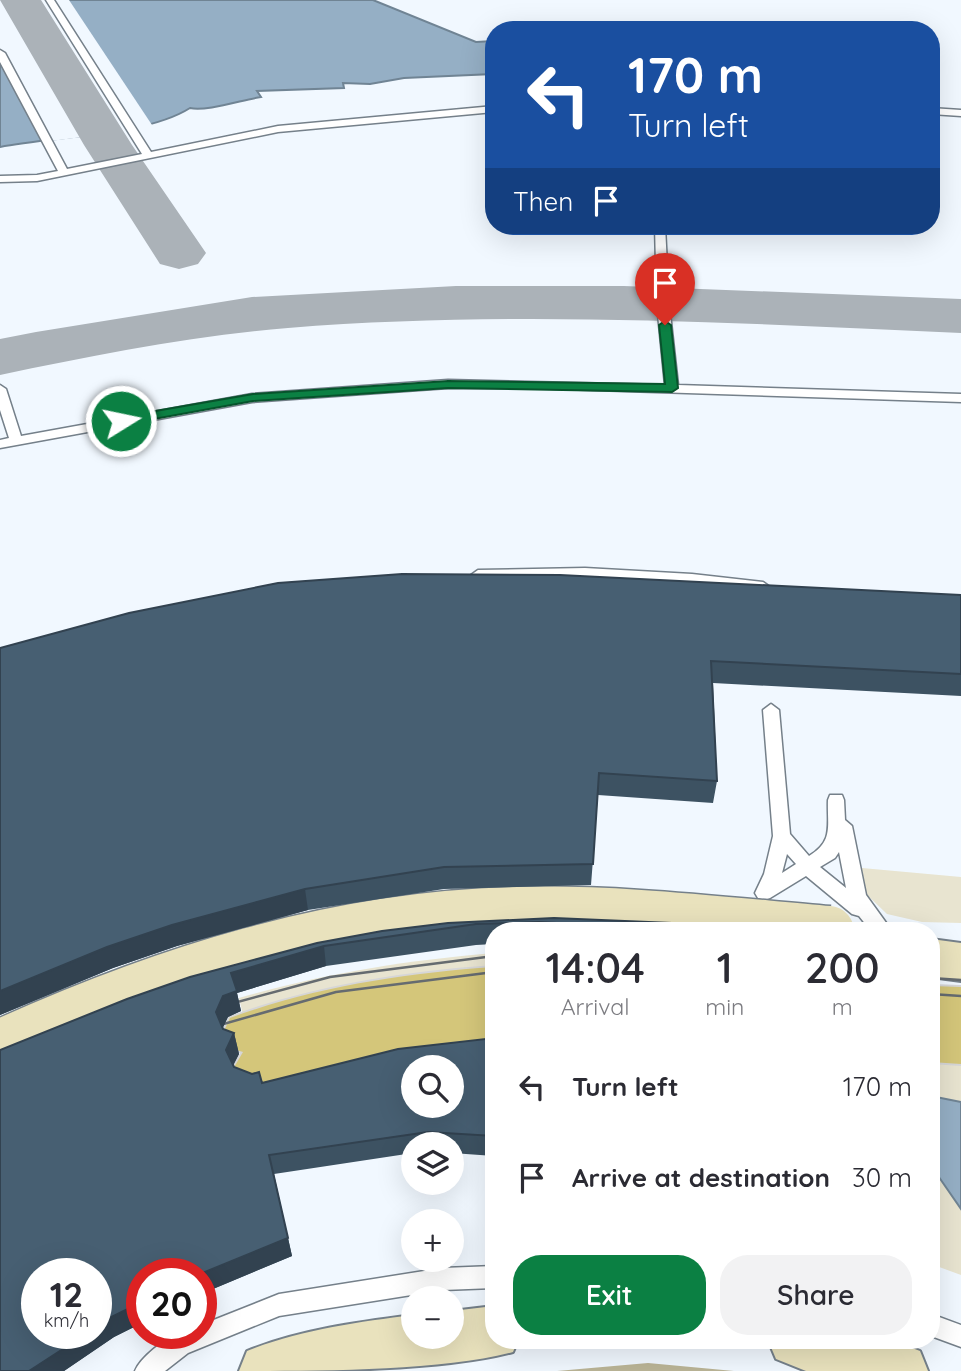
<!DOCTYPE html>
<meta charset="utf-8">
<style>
body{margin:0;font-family:Quicksand,sans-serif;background:#f2f2f3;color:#2b2b33;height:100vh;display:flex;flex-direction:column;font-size:26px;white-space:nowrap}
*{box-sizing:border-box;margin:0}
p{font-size:23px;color:#7c7c81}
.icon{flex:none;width:38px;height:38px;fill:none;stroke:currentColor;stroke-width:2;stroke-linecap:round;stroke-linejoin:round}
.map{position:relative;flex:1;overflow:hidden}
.panel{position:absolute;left:485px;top:922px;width:455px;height:427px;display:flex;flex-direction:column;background:#fff;border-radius:28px;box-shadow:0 7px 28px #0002}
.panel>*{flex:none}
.banner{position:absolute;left:485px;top:21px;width:455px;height:214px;border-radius:28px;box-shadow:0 7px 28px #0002;background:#1a4fa0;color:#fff;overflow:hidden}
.buttons{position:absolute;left:401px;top:1055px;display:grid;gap:14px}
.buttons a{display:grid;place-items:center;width:63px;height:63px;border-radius:50%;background:#fff;box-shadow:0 7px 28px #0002;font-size:35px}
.speed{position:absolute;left:21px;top:1258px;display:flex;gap:14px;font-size:35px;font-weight:700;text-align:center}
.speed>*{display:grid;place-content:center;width:91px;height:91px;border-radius:50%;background:#fff;box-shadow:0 7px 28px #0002;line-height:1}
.speed small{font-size:18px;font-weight:400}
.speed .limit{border:10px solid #d22;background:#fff;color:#111}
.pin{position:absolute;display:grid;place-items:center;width:60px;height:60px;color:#fff;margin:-72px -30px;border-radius:50% 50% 50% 0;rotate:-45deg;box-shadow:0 0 7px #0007}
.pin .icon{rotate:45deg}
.me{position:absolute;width:77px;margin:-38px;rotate:80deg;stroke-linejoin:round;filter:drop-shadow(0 0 5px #0008)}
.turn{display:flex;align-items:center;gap:24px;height:147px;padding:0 28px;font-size:32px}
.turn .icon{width:91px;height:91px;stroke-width:2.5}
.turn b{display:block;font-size:49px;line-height:60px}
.then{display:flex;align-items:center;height:66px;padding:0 28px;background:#0003;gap:14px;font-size:26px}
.eta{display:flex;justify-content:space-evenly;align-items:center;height:119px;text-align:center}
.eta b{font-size:42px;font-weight:600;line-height:49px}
.cta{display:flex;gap:14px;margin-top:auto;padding:14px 28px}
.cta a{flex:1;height:80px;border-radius:28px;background:#0b8043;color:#fff;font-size:28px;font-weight:600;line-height:80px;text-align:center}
.cta a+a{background:#f2f2f3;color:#2b2b33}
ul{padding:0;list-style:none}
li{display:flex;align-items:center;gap:21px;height:91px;padding:0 28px}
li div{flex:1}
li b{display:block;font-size:26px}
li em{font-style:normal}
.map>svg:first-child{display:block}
.green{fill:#e8e4d0}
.forest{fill:#bab496}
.water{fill:#95afc5;stroke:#708494;stroke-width:2}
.pier{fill:#f1f8ff}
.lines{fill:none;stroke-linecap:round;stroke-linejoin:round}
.taxiway{fill:#abb2b8;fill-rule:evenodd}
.lane-casing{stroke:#75808a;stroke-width:3}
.secondary-casing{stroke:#75808a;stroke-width:4}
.primary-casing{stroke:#d6d6d7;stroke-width:4}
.lane{fill:#fff;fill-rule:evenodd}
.secondary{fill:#e9e2bd;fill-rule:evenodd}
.primary{fill:#d4c67a;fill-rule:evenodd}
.tram{stroke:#656b70;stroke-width:2.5}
.secondary-bridge-casing{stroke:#75808a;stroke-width:53;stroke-linecap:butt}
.secondary-bridge{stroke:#e9e2bd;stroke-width:50}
.wall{fill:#3d5262}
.shaded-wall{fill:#324250}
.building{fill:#475f72;stroke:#324250;stroke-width:2;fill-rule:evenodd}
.route{fill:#0b8043;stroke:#07532c;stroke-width:2}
</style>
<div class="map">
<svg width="961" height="1371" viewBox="0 0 961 1371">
<rect width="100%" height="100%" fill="#f1f8ff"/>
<!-- green -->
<g class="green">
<path d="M862,868L961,877V923L922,922L887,914L863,891Z"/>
<path d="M493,953V975L244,1019L239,998C326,973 403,961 493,953Z"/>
<path d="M931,1062L961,1064V1275L931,1264Z"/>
</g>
<!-- forest -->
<path class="forest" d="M648,1363L734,1371H557Z"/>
<!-- water -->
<g class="water">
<path d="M0,0H373L476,42L493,41V74L404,78L370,84L343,83L344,88L257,91L261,97C242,100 205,112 190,108C146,136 55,136 0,147Z"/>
<path d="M931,1096L961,1102V1209L934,1170Z"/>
</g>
<!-- pier -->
<path class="pier" d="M0,0H69L154,128L43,142L0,62Z"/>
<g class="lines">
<!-- taxiway -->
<g class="taxiway">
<path d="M0,0H41L132,145L206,253L198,264L179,269L160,264L84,145Z"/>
<path d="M456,286H624L961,299V333C737,323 512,310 288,328C191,336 95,355 0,375V339L36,332L252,297Z"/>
</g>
<!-- lane casing -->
<g class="lane-casing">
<g id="lane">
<path d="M46,0H54L151,152L278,126L494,106V112L278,132L37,181L0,182V176L37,175L58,171L0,62V50L5,53L67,169L142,154Z"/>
<path d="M931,108L961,110V116L931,114Z"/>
<path d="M655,226H665L669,304L678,385L961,394V402L532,388H448L252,402L0,448V440L9,438L0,410V385L6,389L21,436L252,394L448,380L665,385L657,304Z"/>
<path d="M585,568L692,574L763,582L770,587L763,592C668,579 574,577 478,580L471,575L478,570Z"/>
<path d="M771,704L779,710L790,834L809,856C834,841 827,826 828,800L830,795H842L844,800L845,820L852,826L866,895L892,931H871L859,916L852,914L806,876L770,898L764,900L758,898L755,893L764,874L773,836L763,710ZM839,852L846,888L820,867L835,858ZM787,854L796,864L782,873Z"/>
<path d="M494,1266V1288L443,1290L279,1316L188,1353L165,1371H135C140,1358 164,1339 178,1334C185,1332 194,1334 201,1334V1325L279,1294L443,1268Z"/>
<path d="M931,1314L961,1325V1347L931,1336Z"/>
</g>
</g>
<!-- secondary casing -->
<g class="secondary-casing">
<g id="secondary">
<path d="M931,939L961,943V981L931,977Z"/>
<path d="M494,1306V1340H518L513,1352C443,1371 317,1371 239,1371L247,1351C299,1330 358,1322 413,1315V1337H452V1311Z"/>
<path d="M768,1340H891L920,1351L928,1371H806L776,1359Z"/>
</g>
</g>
<!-- primary casing -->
<g class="primary-casing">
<g id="primary">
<path d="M494,967V1044L374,1060L257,1091L240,1084L233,1069L243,1052L230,1048L223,1033L230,1018C314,987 405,973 494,967Z"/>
<path d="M931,986L961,987V1064L931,1062Z"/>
</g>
</g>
<!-- lane -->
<use href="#lane" class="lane"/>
<!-- secondary -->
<use href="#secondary" class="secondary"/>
<!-- primary -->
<use href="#primary" class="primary"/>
<!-- tram -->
<g class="tram">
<path d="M931,978L961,980"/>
<path d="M931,994L961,996"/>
<path d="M219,1007L330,977L494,956"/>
<path d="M206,1029L336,992L494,972"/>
</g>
<!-- secondary-bridge casing -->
<g class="secondary-bridge-casing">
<path id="secondary-bridge" d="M0,1045C163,971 333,917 513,912C618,909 724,922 829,931"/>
</g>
<!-- secondary-bridge -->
<use href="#secondary-bridge" class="secondary-bridge"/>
</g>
<!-- wall -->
<g class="wall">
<path d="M961,595V696L713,683L717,781L713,803L598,795L591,885L444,889L308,910L177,946L113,968L0,1015V648Z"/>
<path d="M554,918L749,931H494V944L476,945L326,966L237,993L241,1011L228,1017L222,1028L234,1033L239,1054L233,1065L234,1067L262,1083L494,1038V1156L452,1153V1144H413V1153L274,1174L292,1256L201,1294V1274H142V1323L114,1337L64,1371H0L190,977L382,931Z"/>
</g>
<!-- shaded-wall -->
<g class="shaded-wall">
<path d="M305,889L308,910L177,946L113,968L0,1015V991L107,947L172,925Z"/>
<path d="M324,946L326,966L237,993L241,1011L228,1017L221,1032L216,1012L231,973Z"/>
<path d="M234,1033L239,1054L231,1070L226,1050Z"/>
<path d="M269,1155L292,1256L201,1294V1274H200Z"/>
<path d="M142,1302V1323L114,1337L64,1371H29L86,1334H96V1326L105,1320Z"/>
</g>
<!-- building -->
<g class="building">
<path d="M402,574L560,575L961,595V674L711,661L717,781L599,773L593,864L444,867L305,889L172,925L107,947L0,991V648L129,613L278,583Z"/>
<path d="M554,918L672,923L749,931H694L539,922L476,924L324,946L231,973L237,991L223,996L216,1012L223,1029L234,1033L226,1050L234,1067L252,1074L259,1072L262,1083L398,1049L494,1038V1136L428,1132L269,1155L288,1238L200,1274H142V1302L105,1320L96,1326V1274H37V1334H86L29,1371H0V1050L127,999L190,977L317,943L382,931L448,923ZM413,1068H452V1106H413Z"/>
</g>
<!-- route -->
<path class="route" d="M665,321L671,325L678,388L672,392L448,388L253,401L121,425L115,421L121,417L253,394L448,381L665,384L659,325Z"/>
</svg>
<div class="buttons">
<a><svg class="icon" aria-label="search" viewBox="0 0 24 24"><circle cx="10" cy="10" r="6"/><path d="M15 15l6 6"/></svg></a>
<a><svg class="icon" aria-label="layers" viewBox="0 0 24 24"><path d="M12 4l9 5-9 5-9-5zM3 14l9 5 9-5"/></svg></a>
<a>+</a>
<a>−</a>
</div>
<div class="speed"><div>12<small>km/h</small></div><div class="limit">20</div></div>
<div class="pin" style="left:665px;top:325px;background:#d93025"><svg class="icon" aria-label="arrive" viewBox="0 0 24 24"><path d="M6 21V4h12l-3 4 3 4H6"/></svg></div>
<svg class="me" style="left:121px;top:421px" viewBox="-20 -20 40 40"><circle r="17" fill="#0b8043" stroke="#fff" stroke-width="3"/><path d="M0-11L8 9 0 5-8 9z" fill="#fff"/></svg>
<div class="banner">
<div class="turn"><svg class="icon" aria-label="left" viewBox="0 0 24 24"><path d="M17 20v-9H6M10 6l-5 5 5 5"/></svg><div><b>170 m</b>Turn left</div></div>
<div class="then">Then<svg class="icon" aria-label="arrive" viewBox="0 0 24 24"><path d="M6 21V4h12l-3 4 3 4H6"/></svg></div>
</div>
<section class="panel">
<div class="eta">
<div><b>14:04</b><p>Arrival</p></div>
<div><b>1</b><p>min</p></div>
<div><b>200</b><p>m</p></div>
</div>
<ul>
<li><svg class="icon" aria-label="left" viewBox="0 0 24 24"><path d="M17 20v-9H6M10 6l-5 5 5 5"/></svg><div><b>Turn left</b></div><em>170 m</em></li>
<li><svg class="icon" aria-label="arrive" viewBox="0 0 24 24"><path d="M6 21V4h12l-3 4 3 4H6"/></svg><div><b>Arrive at destination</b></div><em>30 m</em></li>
</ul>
<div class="cta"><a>Exit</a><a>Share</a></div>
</section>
</div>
